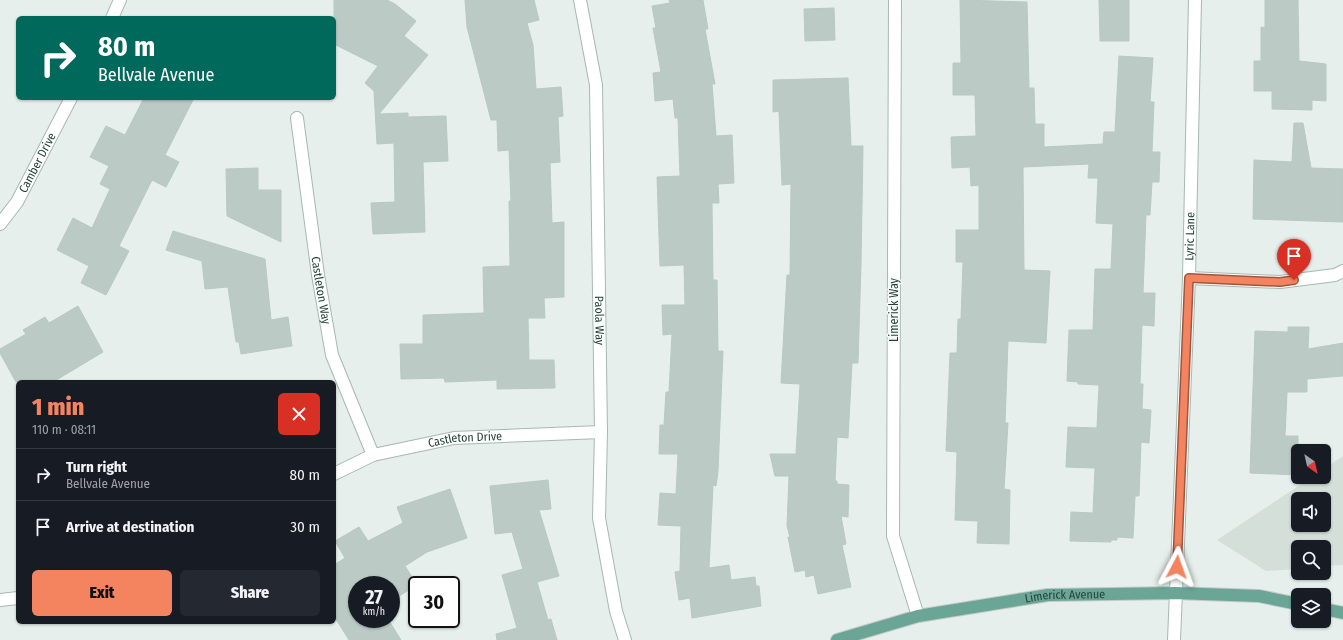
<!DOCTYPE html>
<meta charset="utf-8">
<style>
body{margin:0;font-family:"Fira Sans Condensed",sans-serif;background:#242831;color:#f1f3f6;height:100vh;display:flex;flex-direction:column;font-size:15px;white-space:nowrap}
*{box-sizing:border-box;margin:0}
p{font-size:13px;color:#9ea1a6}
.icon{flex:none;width:22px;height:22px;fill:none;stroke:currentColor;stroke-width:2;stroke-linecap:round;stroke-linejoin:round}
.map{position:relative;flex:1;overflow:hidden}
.panel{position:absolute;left:16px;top:380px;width:320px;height:244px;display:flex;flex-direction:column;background:#171b24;border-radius:6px;box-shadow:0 1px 3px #0004}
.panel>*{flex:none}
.hud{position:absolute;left:16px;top:16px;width:320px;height:84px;border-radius:6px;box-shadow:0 1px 3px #0004;background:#00695c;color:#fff;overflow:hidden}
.needle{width:26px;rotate:146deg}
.controls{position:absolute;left:1291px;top:444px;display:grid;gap:8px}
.controls a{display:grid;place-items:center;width:40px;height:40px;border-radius:6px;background:#171b24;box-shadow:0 1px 3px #0004;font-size:20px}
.speed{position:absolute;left:348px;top:576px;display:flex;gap:8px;font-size:20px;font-weight:700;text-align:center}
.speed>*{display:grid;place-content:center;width:52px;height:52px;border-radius:50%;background:#171b24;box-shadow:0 1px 3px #0004;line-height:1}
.speed small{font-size:10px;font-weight:400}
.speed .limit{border:2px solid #111;border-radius:6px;background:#fff;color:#111}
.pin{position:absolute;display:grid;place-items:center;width:34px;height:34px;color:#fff;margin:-41px -17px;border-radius:50% 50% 50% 0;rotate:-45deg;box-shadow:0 0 4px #0007}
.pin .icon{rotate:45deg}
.me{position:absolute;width:44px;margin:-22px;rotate:4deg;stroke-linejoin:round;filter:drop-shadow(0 0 3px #0008)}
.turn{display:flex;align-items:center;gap:14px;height:84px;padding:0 16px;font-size:18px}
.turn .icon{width:52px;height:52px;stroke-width:2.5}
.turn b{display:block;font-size:28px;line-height:34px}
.round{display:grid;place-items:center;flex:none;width:42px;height:42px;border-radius:6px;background:#242831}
.summary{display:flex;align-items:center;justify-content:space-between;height:68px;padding:0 16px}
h1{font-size:24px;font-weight:800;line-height:30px;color:#f4845f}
.action{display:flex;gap:8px;margin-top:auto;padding:8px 16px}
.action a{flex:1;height:46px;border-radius:6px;background:#f4845f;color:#111;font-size:16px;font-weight:800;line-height:46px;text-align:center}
.action a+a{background:#242831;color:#f1f3f6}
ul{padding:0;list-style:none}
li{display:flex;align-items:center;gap:12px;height:52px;padding:0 16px;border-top:1px solid #363941}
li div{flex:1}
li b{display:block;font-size:15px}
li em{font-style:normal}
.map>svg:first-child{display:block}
.built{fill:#d4dfda;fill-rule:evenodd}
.building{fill:#bbcac4;stroke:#b8c9c2}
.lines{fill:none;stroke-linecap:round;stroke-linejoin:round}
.minor-casing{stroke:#a8b8b2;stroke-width:14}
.major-casing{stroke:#c2cac8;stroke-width:14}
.minor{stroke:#fff;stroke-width:12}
.major{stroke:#6aa596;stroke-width:12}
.route-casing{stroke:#9f563e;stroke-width:10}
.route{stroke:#f4845f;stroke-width:7}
.labels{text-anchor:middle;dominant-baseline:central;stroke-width:3;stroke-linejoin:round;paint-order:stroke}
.street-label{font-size:12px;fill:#24423a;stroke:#f7fbf9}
</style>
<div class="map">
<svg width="1343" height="640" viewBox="0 0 1343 640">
<rect width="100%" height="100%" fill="#e6efeb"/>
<!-- built -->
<path class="built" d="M1343,456V565L1324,566V547H1298V569L1266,571L1217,540L1312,477H1324V469ZM1298,499H1324V525H1298Z"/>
<!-- building -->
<g class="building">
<path d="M334,0H387L395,4L416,21L404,36L428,55L379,114L408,113V117L446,116L448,161L423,162L425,232L373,234L371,203L395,202L394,143L377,144L374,91L365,83L378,66L334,44Z"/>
<path d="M465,0H534L539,20L527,23L533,45L536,89L561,87L563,116L558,117L560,162L550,163L552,223L564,222V297L544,298L545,318H528L529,360H554L555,388L497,389V380L445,382L444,378L401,379L400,344H423V315L484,313L483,267L510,266L509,201H511L509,150L498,151L497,120H491L467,27Z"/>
<path d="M669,0H703L708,29H705L715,84H712L716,136L732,135L734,183L718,184L719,203H712L713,280H717L718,351H723L718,471L716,486L713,485L709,568L729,565L731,580L755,577L756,586H759L761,606L692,618L690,598L679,600L675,572L680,571L681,526L658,525L660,493L676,494L678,454H659L660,425H664L666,392H669L672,334L663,335L662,305H685L684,265L660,266L657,177L680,176L678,118H675L673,99L655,101L653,73L661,72L653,28H656L652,6L670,3Z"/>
<path d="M960,0L1027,2L1029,88H1034L1035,124H1044V147L1103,144L1104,132H1115L1119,56L1153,58L1150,102H1154L1152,152H1160L1159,182H1152L1150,215H1146L1143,293H1155L1154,326L1142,325L1140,384H1143L1142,409L1151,410L1149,443L1141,442L1139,496H1135L1133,538L1117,537V540H1111V542L1070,541L1071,512L1093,513L1095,468L1066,467L1068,427L1097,428L1099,385L1078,384V382L1067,381L1069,330H1093L1095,269H1111L1113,224L1096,223L1098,178H1088L1089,164L1023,167L1024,270L1050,271L1046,343L1008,341L1005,423H1008L1004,489L1010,490L1009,544L977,543L978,521L955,520L957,452L946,451L950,353H957L958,319H961L963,262H956V230H979V185L971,186L970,167L952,168L951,137L976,136L975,95H953V63H961Z"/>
<path d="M1099,0H1129V41H1100Z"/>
<path d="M1265,0H1298L1299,61L1326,64V101L1312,100V110L1272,109V91H1254V61H1261V27L1265,28Z"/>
<path d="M834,8L835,40L805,41L804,9Z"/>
<path d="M848,78L851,146H863L861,264L858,363H852L848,438L837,437L835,481H837V484L849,485L848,517L841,516L846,544L842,545L851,587L818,594L814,575L806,577L805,570L795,572L788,537H790L787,526L789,476H775L770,454H796L800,384L781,383L787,275H790L791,184L782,185L779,111L773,112V80Z"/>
<path d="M144,98H194L165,155L179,162L166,187L152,180L119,246L129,251L106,295L81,283L89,266L57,250L73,218L92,228L110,189L100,184L109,166L90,157L106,126L125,135Z"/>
<path d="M1294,123H1303L1311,168L1343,169V222L1253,219L1254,160L1292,162Z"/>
<path d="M258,168V190H281V242L227,216L226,169Z"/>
<path d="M173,231L265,259L271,320L288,317L292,346L241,354L239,342H236L228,287L205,289L202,261L166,250Z"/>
<path d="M78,306L103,352L53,382H16L0,353V349L26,334L23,330L45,317L49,323Z"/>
<path d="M1288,327H1309L1308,349L1343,343V376L1307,379V392H1287L1285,436H1298V475L1250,473L1255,331L1288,332Z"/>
<path d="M548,480L551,509L539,510L559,576L537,582L548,620L551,619L557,640H497L496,634L517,628L502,575L523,569L512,532L495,534L490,486Z"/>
<path d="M450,489L467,538L427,552L405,566L417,585L391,601V585H357V619H388L401,640H349L334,616V565L345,558L335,541L359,527L368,541L403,523L397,507Z"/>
</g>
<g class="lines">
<!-- minor casing -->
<g class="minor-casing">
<g id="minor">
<path id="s1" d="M580,0L596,85L601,432L599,518L616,611L625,640"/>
<path d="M895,0L893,536L918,616"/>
<path d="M112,18L120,0"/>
<path id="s2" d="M297,118L318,275L332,355L373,455"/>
<path id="s3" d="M0,224L17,202L71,98"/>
<path d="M1189,278L1280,282L1335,275L1343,271"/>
<path id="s4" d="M334,474L373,455L454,438L601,432"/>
<path d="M0,600L18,598"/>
<path id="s5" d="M1174,640L1189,278L1195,0"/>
</g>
</g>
<!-- major casing -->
<g class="major-casing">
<g id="major">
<path d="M1324,609L1343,613"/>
<path id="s6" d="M837,640L918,616L1048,595L1175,593L1259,596L1298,604"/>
</g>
</g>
<!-- minor -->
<use href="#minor" class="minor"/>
<!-- major -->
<use href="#major" class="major"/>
</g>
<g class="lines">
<!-- route casing -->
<g class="route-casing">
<path id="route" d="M1177,567L1189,278L1280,282L1294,280"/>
</g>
<!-- route -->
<use href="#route" class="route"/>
</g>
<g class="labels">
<!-- street labels -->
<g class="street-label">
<text stroke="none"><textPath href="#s3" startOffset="72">Camber Drive</textPath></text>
<text stroke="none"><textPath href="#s5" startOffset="404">Lyric Lane</textPath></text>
<text stroke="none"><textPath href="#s2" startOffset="174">Castleton Way</textPath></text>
<text transform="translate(894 310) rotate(-90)">Limerick Way</text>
<text stroke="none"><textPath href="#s1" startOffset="322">Paola Way</textPath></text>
<text stroke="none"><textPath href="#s4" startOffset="137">Castleton Drive</textPath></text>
<text stroke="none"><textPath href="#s6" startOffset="233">Limerick Avenue</textPath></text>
</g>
</g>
</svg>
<div class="controls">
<a><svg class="needle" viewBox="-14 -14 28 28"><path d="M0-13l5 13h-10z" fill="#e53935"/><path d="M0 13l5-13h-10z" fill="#9ea1a6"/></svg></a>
<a><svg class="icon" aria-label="sound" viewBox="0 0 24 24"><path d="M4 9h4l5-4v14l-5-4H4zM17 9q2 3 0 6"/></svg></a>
<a><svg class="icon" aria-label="search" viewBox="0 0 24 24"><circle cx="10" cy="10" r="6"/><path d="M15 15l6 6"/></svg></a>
<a><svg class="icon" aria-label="layers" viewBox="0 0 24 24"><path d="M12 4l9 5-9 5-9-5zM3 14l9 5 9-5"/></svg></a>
</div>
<div class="speed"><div>27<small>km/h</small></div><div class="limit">30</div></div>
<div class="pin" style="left:1294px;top:280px;background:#d93025"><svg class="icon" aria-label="arrive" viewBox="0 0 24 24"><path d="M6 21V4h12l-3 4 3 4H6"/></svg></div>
<svg class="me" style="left:1177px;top:567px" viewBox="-20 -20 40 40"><path d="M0-17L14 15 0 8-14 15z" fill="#f4845f" stroke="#fff" stroke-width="4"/></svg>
<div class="hud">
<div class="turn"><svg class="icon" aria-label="right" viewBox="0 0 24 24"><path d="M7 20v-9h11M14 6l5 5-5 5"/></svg><div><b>80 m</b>Bellvale Avenue</div></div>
</div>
<section class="panel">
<div class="summary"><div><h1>1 min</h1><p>110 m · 08:11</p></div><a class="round" style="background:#d93025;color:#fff"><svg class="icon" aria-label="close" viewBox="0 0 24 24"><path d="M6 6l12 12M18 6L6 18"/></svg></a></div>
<ul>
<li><svg class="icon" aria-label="right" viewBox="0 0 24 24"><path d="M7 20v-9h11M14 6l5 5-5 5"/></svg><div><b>Turn right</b><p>Bellvale Avenue</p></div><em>80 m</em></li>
<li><svg class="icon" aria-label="arrive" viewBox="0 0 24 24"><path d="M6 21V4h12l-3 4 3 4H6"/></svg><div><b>Arrive at destination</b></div><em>30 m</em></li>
</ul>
<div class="action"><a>Exit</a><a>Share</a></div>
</section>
</div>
